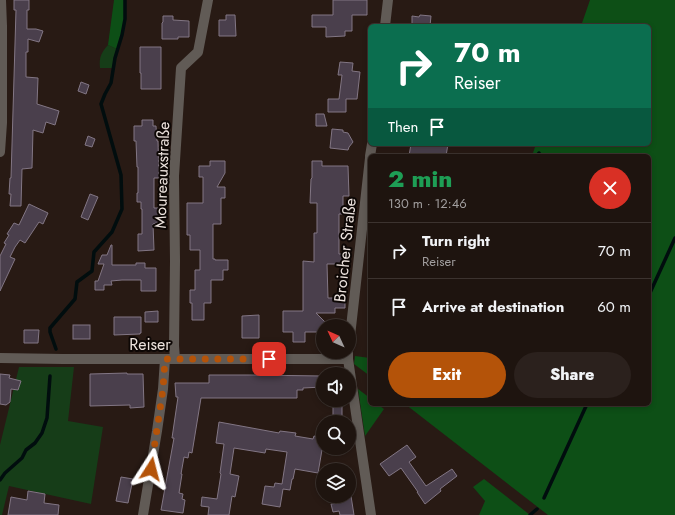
<!DOCTYPE html>
<meta charset="utf-8">
<style>
body{margin:0;font-family:Jost,sans-serif;background:#2b211d;color:#f1f3f6;height:100vh;display:flex;flex-direction:column;font-size:15px;white-space:nowrap}
*{box-sizing:border-box;margin:0}
p{font-size:13px;color:#a19e9e}
.icon{flex:none;width:22px;height:22px;fill:none;stroke:currentColor;stroke-width:2;stroke-linecap:round;stroke-linejoin:round}
.map{position:relative;flex:1;overflow:hidden}
.drawer{position:absolute;left:368px;top:154px;width:283px;height:252px;display:flex;flex-direction:column;background:#1e140f;border-radius:6px;box-shadow:0 2px 6px #0003,0 0 0 1px #3c332f}
.drawer>*{flex:none}
.banner{position:absolute;left:368px;top:24px;width:283px;height:122px;border-radius:6px;box-shadow:0 2px 6px #0003,0 0 0 1px #3c332f;background:#0b6e4f;color:#fff;overflow:hidden}
.needle{width:26px;rotate:314deg}
.controls{position:absolute;left:316px;top:319px;display:grid;gap:8px}
.controls a{display:grid;place-items:center;width:40px;height:40px;border-radius:50%;background:#1e140f;box-shadow:0 2px 6px #0003,0 0 0 1px #3c332f;font-size:20px}
.pin{position:absolute;display:grid;place-items:center;width:34px;height:34px;color:#fff;margin:-17px;border-radius:8px;box-shadow:0 2px 6px #0006}
.me{position:absolute;width:44px;margin:-22px;rotate:9deg;stroke-linejoin:round;filter:drop-shadow(0 0 3px #0008)}
.turn{display:flex;align-items:center;gap:14px;height:84px;padding:0 20px;font-size:18px}
.turn .icon{width:52px;height:52px;stroke-width:2.5}
.turn b{display:block;font-size:28px;line-height:34px}
.then{display:flex;align-items:center;height:38px;padding:0 20px;background:#0003;gap:8px;font-size:15px}
.round{display:grid;place-items:center;flex:none;width:42px;height:42px;border-radius:21px;background:#2b211d}
.head{display:flex;align-items:center;justify-content:space-between;height:68px;padding:0 20px}
h1{font-size:24px;font-weight:800;line-height:30px;color:#1e9e55}
.action{display:flex;gap:8px;margin-top:auto;padding:8px 20px}
.action a{flex:1;height:46px;border-radius:24px;background:#b45309;color:#fff;font-size:16px;font-weight:800;line-height:46px;text-align:center}
.action a+a{background:#2b211d;color:#f1f3f6}
ul{padding:0;list-style:none}
li{display:flex;align-items:center;gap:12px;height:56px;padding:0 20px;border-top:1px solid #3c332f}
li div{flex:1}
li b{display:block;font-size:15px}
li em{font-style:normal}
.map>svg:first-child{display:block}
.green{fill:#163d18}
.forest{fill:#0d4f16}
.lines{fill:none;stroke-linecap:round;stroke-linejoin:round}
.stream{stroke:#010d0e;stroke-width:3.5}
.building{fill:#4a3f4c;stroke:#827684}
.minor{stroke:#615b56;stroke-width:10}
.route{stroke:#b45309;stroke-width:7;stroke-dasharray:0 12.6}
.labels{text-anchor:middle;dominant-baseline:central;stroke-width:4;stroke-linejoin:round;paint-order:stroke}
.street-label{font-size:16px;fill:#ece2dd;stroke:#0d0705}
</style>
<div class="map">
<svg width="675" height="515" viewBox="0 0 675 515">
<rect width="100%" height="100%" fill="#281a14"/>
<!-- green -->
<g class="green">
<path d="M108,45L117,49L113,60V68H100C99,57 101,53 108,45Z"/>
<path d="M19,367H74L68,421L103,427L91,504L9,486L2,515H0V445Z"/>
</g>
<!-- forest -->
<g class="forest">
<path d="M114,0H124V23L117,49L108,45Z"/>
<path d="M590,0H675V515H548L405,404H649V156H532L536,144H649V26H581Z"/>
<path d="M355,356L370,358V376L354,364Z"/>
<path d="M358,389L370,398V404H377L384,409L365,436Z"/>
<path d="M484,479L525,511L530,515H479L485,501L473,487Z"/>
</g>
<g class="lines">
<!-- stream -->
<g class="stream">
<path d="M537,156L539,153"/>
<path d="M649,295L675,238"/>
<path d="M56,349L50,332V328L75,299L77,282L92,271L94,252L112,232L122,209L121,175L101,104L105,94L111,83L115,58L122,35L125,19V0"/>
<path d="M0,480L5,473L22,458L26,450L35,443L42,433L47,418L50,376"/>
<path d="M544,498L587,404"/>
<path d="M530,515L537,509"/>
</g>
</g>
<!-- building -->
<g class="building">
<path d="M14,0H29V10H27V29H36L43,31L39,42L28,39V52H26V77L38,78L37,104L59,111L55,125L46,122L43,133L33,130L32,168L22,169L21,206H10L11,194H9L10,178H11L16,10H14Z"/>
<path d="M333,0H367V15H352V31H345V36L326,37V27H312V15H333Z"/>
<path d="M226,15H235L236,36H219V20H226Z"/>
<path d="M420,15L431,16L430,26H412V16L419,17Z"/>
<path d="M163,16H173V20L189,21V37H178V39H162V23L163,22Z"/>
<path d="M140,47H161V89H141V73H140Z"/>
<path d="M340,62L353,63L352,71L360,72L357,99H346V112H328V99H339L342,75H338Z"/>
<path d="M81,82L89,85L86,94L78,91Z"/>
<path d="M316,114H324L327,126H316Z"/>
<path d="M142,120H153V126H156L157,141H158L159,178H154V208H159V222L153,224L154,250L138,251V234H142V209H141V202H137V193H138V167H137L136,141H134V126H142Z"/>
<path d="M332,129L343,130V132L348,133L353,142L349,147L348,150L330,148Z"/>
<path d="M88,136L95,139L92,147L85,145Z"/>
<path d="M411,144H448L446,156H409Z"/>
<path d="M210,161H225V173L217,187H225V198H221V224H213V259H215V260H228V270H223V280H211V303H204V320H192V303H190V290H195V270H200V250H190V235H187V203H203V177H199V166H210Z"/>
<path d="M312,161H322V166H348L349,196H343V214H339V254H346V264H327L328,298H345V308H335V313H316L329,326H323V332H305V342H293V332H283V311H303V261L314,262V233H317V203H310L311,179L312,178Z"/>
<path d="M90,194L98,197L88,220L81,217Z"/>
<path d="M29,204L48,213L43,224L39,222L25,243L20,240L15,247L10,257L15,259L0,291V256L6,244L4,243L9,235L7,234L14,223L19,225Z"/>
<path d="M111,245H112V265H136V263H145V268H156V291H141V280H122L111,281L112,285H104V290H95V281H98L104,264H98L102,255H107Z"/>
<path d="M158,311V322H145V312Z"/>
<path d="M259,315V338H242V316Z"/>
<path d="M114,317H141V333H140V334L114,335Z"/>
<rect x="73" y="325" width="17" height="14"/>
<path d="M24,330H39L38,343H24Z"/>
<path d="M127,373V374H143L144,407L130,408V405L90,406V374Z"/>
<path d="M0,374L10,375L9,378L21,381L18,390L11,389L10,402L6,405L0,404Z"/>
<path d="M209,375H251L323,376V387L303,388V390H297V398H201L192,453L189,452L188,458L184,457L181,474H182L179,493L183,494L182,499L185,500L183,513L161,510L174,438H172L178,397H176L175,383H209Z"/>
<rect x="333" y="400" width="9" height="22"/>
<path d="M219,422L279,433L280,431L296,433L295,436L313,439L314,436L323,438V444L318,473L295,469L293,479H292L290,490L283,489L280,507L262,504L265,486L274,487L275,483L282,484L287,452L266,449L265,453L234,448L230,474L239,476L235,497L232,496L229,515H208L209,507L201,506L202,497L217,499L221,474L220,473L224,444L216,443Z"/>
<path d="M407,445L416,457L409,462L426,486L452,469L457,476L440,489L441,491L425,504L417,492H418L401,468L389,476L380,464Z"/>
<path d="M121,477L133,479L128,503L116,501Z"/>
<path d="M28,491L45,494L44,503L59,505L58,515H8L11,497L27,500Z"/>
<path d="M337,496H351L354,515H340L339,511L333,512L331,504L338,503Z"/>
</g>
<g class="lines">
<!-- minor -->
<g class="minor">
<path d="M385,26L388,0"/>
<path d="M0,152L2,123V26L1,0"/>
<path d="M370,156L372,144"/>
<path d="M349,345L370,158"/>
<path d="M348,353V359L371,515"/>
<path d="M0,358L63,359H348"/>
<path d="M175,359L174,346L175,261L174,176L181,68L198,52L208,0"/>
<path d="M143,515L157,431L163,389L165,359"/>
</g>
</g>
<g class="lines">
<!-- route -->
<path class="route" d="M151,469L163,389L165,359H269"/>
</g>
<g class="labels">
<!-- street labels -->
<g class="street-label">
<text transform="translate(162 175) rotate(-88)">Moureauxstraße</text>
<text transform="translate(345 250) rotate(-84)">Broicher Straße</text>
<text x="150" y="344">Reiser</text>
</g>
</g>
</svg>
<div class="controls">
<a><svg class="needle" viewBox="-14 -14 28 28"><path d="M0-13l5 13h-10z" fill="#e53935"/><path d="M0 13l5-13h-10z" fill="#a19e9e"/></svg></a>
<a><svg class="icon" aria-label="sound" viewBox="0 0 24 24"><path d="M4 9h4l5-4v14l-5-4H4zM17 9q2 3 0 6"/></svg></a>
<a><svg class="icon" aria-label="search" viewBox="0 0 24 24"><circle cx="10" cy="10" r="6"/><path d="M15 15l6 6"/></svg></a>
<a><svg class="icon" aria-label="layers" viewBox="0 0 24 24"><path d="M12 4l9 5-9 5-9-5zM3 14l9 5 9-5"/></svg></a>
</div>
<div class="pin" style="left:269px;top:359px;background:#d93025"><svg class="icon" aria-label="arrive" viewBox="0 0 24 24"><path d="M6 21V4h12l-3 4 3 4H6"/></svg></div>
<svg class="me" style="left:151px;top:469px" viewBox="-20 -20 40 40"><path d="M0-17L14 15 0 8-14 15z" fill="#b45309" stroke="#fff" stroke-width="4"/></svg>
<div class="banner">
<div class="turn"><svg class="icon" aria-label="right" viewBox="0 0 24 24"><path d="M7 20v-9h11M14 6l5 5-5 5"/></svg><div><b>70 m</b>Reiser</div></div>
<div class="then">Then<svg class="icon" aria-label="arrive" viewBox="0 0 24 24"><path d="M6 21V4h12l-3 4 3 4H6"/></svg></div>
</div>
<section class="drawer">
<div class="head"><div><h1>2 min</h1><p>130 m · 12:46</p></div><a class="round" style="background:#d93025;color:#fff"><svg class="icon" aria-label="close" viewBox="0 0 24 24"><path d="M6 6l12 12M18 6L6 18"/></svg></a></div>
<ul>
<li><svg class="icon" aria-label="right" viewBox="0 0 24 24"><path d="M7 20v-9h11M14 6l5 5-5 5"/></svg><div><b>Turn right</b><p>Reiser</p></div><em>70 m</em></li>
<li><svg class="icon" aria-label="arrive" viewBox="0 0 24 24"><path d="M6 21V4h12l-3 4 3 4H6"/></svg><div><b>Arrive at destination</b></div><em>60 m</em></li>
</ul>
<div class="action"><a>Exit</a><a>Share</a></div>
</section>
</div>
